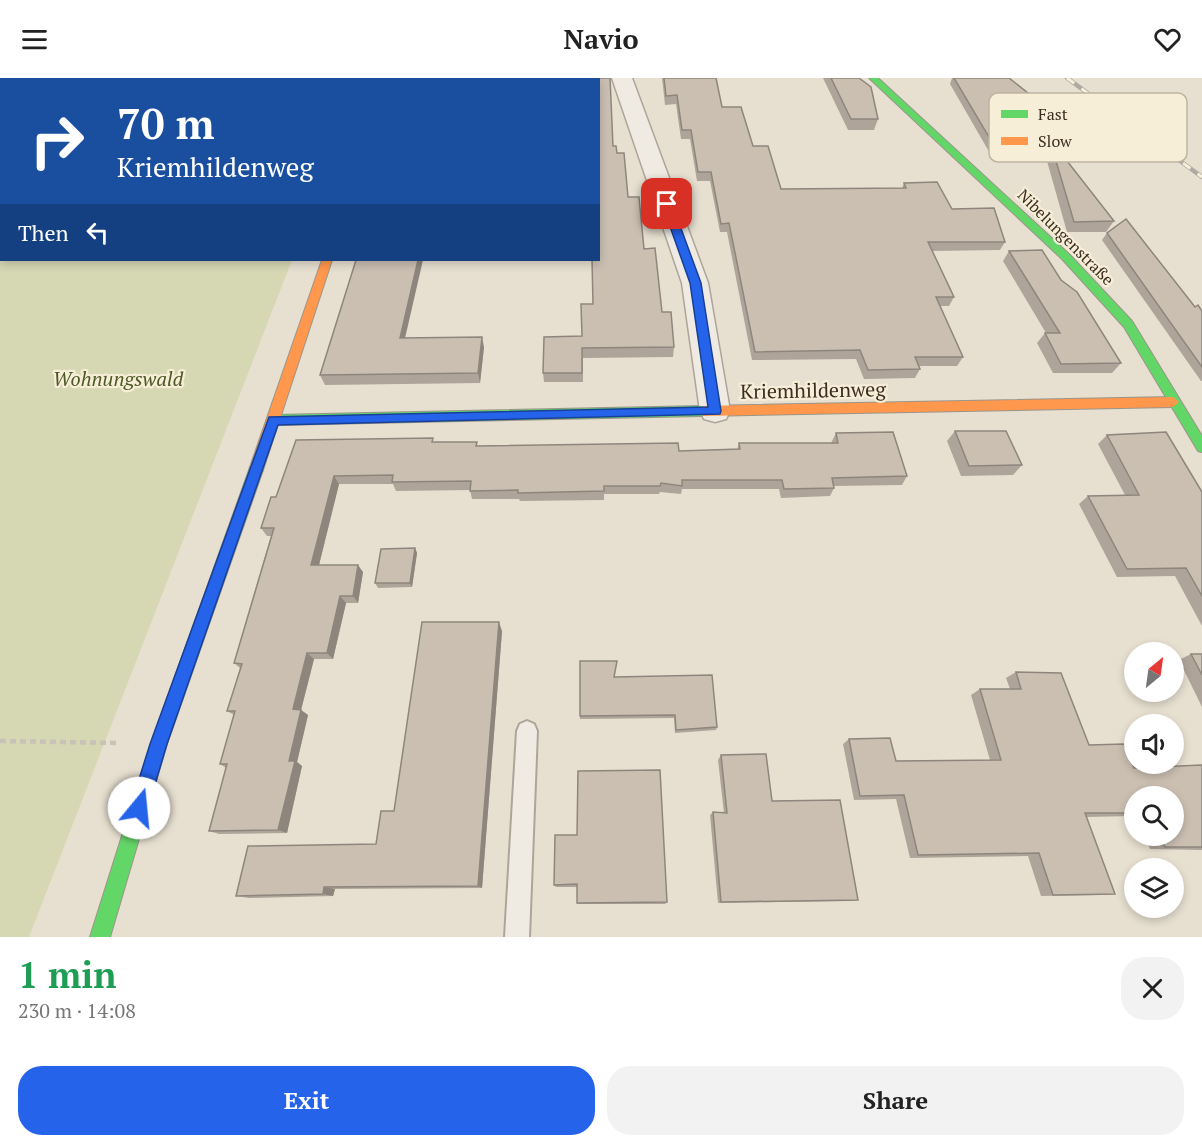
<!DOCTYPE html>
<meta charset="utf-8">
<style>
body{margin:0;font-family:"PT Serif",serif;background:#f2f2f2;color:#222;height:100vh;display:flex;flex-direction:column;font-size:22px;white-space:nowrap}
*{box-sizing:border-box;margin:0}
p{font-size:20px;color:#767676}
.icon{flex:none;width:33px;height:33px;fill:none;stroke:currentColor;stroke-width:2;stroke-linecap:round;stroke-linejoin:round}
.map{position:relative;height:859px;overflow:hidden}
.details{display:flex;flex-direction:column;background:#fff;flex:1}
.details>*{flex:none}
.guide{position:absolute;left:0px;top:0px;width:600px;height:183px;box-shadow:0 3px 9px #0003;background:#1a4fa0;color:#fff;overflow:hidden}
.needle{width:39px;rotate:29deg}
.controls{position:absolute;left:1124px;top:564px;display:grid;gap:12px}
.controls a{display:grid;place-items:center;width:60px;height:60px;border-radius:50%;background:#fff;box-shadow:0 3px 9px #0003;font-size:30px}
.pin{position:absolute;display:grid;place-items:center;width:51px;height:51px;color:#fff;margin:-26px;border-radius:12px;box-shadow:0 3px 9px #0006}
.me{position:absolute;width:66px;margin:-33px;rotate:17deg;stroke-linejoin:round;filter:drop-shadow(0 0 4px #0008)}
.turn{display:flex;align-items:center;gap:21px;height:126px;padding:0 18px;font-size:27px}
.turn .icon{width:78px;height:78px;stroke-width:2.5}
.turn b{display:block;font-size:42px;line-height:51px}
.then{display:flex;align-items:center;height:57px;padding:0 18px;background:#0003;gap:12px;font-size:22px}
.round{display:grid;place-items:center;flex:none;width:63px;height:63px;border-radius:24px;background:#f2f2f2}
.head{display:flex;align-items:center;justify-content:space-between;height:102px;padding:0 18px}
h1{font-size:36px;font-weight:700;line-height:45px;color:#1e9e55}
.primary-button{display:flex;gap:12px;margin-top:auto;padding:12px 18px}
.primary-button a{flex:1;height:69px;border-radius:24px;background:#2563eb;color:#fff;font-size:24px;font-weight:700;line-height:69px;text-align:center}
.primary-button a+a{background:#f2f2f2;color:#222}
header{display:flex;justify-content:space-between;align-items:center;height:78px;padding:0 18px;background:#fff;font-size:27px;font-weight:700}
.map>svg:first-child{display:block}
.green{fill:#d6d7b3}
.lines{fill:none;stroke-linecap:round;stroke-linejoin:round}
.lane-casing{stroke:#ada599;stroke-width:4}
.street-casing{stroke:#ada599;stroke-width:3}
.fast-casing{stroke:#9c958a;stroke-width:2}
.slow-casing{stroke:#9c958a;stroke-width:2}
.path{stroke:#c8c2b9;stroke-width:4.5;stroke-dasharray:6 4;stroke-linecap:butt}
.lane{fill:#efebe3;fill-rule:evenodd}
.street{fill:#efebe3;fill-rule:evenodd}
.fast{fill:#63d668;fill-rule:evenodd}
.slow{fill:#ff974d;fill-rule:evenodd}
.rail-casing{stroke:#afaaa2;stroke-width:4.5}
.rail{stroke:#f7eed8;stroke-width:3;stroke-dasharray:9;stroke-linecap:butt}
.wall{fill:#afa499}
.shaded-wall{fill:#8e867d}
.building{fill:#cbbfb2;stroke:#8e867d;stroke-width:1.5}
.route{fill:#2563eb;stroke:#184099;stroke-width:1.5}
.labels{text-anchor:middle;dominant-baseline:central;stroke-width:4.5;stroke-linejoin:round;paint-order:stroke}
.far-street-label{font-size:16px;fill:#3d2e20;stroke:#f7eed8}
.park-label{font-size:20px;font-style:italic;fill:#4d5a26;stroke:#f7eed8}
.street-label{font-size:20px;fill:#3d2e20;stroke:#f7eed8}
.key{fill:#f7eed8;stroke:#bfb4a1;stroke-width:1.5}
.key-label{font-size:16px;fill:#3d2e20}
</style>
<header><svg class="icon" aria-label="menu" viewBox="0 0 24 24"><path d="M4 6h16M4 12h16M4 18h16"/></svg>Navio<svg class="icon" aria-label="heart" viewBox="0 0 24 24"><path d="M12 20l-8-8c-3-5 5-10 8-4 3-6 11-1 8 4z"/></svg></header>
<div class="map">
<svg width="1202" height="859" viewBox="0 0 1202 859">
<rect width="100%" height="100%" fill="#e7e0d1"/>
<!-- green -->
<path class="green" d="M0,0H364L2,2V182H292L29,859H0Z"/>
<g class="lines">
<!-- lane casing -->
<g class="lane-casing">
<path id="lane" d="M527,643L534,646L537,653L529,859H505L517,653L520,646Z"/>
</g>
<!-- street casing -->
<g class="street-casing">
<g id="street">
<path d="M378,0H398L378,2Z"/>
<path d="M612,0H632L708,205L730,333L726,341L715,344L704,341L700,333L682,205Z"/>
</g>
</g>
<!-- fast casing -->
<g class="fast-casing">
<g id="fast">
<path d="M869,0H878L1070,177L1132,243L1202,358V374L1198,373L1124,249L1062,181Z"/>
<path d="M703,328L709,333L703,338L274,347L268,342L274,337Z"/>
<path d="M256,387L261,388L263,392L167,666L110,859H90L151,666L249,392L251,388Z"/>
</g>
</g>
<!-- slow casing -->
<g class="slow-casing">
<g id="slow">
<path d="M322,182H332L263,392L261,396H251L249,392Z"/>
<path d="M1173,319L1179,324L1173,329L703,338L697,333L703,328Z"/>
</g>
</g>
<!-- path -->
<path class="path" d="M0,663L119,665"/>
<!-- lane -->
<use href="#lane" class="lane"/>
<!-- street -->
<use href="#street" class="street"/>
<!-- fast -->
<use href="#fast" class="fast"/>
<!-- slow -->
<use href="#slow" class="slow"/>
<!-- rail casing -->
<g class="rail-casing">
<path id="rail" d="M1067,0L1202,99"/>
</g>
<!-- rail -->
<use href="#rail" class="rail"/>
</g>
<!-- wall -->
<g class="wall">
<path d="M662,0H716L722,29L753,68L781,111L902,110L904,105L952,131L1005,164L1000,172L932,173L954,219L949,228H940L963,279L957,288H919L920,291L915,300L864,301L856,281L752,282L727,154H720L710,103H697L690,61H681L676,26L665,27Z"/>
<path d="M823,0H859L878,41L874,52H848Z"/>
<path d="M952,0H1009L1048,42L1019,47L1039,76L1034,84H995L950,6Z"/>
<path d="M1051,66L1114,143L1106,154H1067L1045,76Z"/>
<path d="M613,68L617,75L628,119L662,234L674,269L673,279L583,280V304H544L543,295L582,258L593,226Z"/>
<path d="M1107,155L1195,229L1202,233V303H1201L1102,162Z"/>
<path d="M1009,173L1061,202L1121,285L1112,295H1053L1037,265L1045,255H1046L1003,183Z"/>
<path d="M405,260L484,269L480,305L325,307L320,297Z"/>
<path d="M955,353L1022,387L1013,397L961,398L947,363Z"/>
<path d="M836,355L907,398L902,407L834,408V410L830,418L781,420L779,411H682L681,416L660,414L659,416H604V422L520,423L519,421H472L470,412L396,413L393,406H339L319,487L363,494L358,525H346L333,581H314L301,632L308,637L297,684L302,688L287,755L219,756L209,753L226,690L220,686L234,637L227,633L240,590L234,585L271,458H267L261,450L276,419L296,362L434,364L478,368L679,373L737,371L739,365H831Z"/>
<path d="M1107,357L1202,414V548L1175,498L1117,499L1079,426L1088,418L1125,417L1098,366Z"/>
<path d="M415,470L417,475L412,509L378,510L375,505Z"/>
<path d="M502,553L482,810L335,811L333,818L249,820L236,818L376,766L394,733Z"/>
<path d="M1191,576H1202V629L1179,582Z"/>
<path d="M617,583L614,599L717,649L716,652L675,655L674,640L580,641V638Z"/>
<path d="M1016,594L1089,667L1134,690L1202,687V772L1150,771L1144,758H1173L1134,718V738L1086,739L1115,816L1101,817L1041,818L1028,778L910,780L896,721L854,722L843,666L849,661L896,683L990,682L971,617L980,611H1010L1006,600Z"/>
<path d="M721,677L772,723L858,822L851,823L718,825L710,737L713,734L724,735L718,682Z"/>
<path d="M555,757L667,824L665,826H578L577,825V809H556L554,807Z"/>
</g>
<!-- shaded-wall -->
<g class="shaded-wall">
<path d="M1052,34L1048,42L1011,48L1015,40Z"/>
<path d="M418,182H423L403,269L400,260Z"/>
<path d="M482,259L484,269L480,305L478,295Z"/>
<path d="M334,398L339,406L317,495L311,487Z"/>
<path d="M415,470L417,475L412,509L410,505Z"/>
<path d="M358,487L363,494L358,525L353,518Z"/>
<path d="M340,518L346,525L333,581L327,575Z"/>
<path d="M499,544L502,553L482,810L478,808Z"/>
<path d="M307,575L314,581L301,632L308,637L297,684L302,688L287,755L278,752L289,683L293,631Z"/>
<path d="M324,809L335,811L333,818L323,816Z"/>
</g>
<!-- building -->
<g class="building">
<path d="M412,0H461V2H411Z"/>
<path d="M558,0H610L613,68H616L617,75H624L628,119H639L644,171L655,170L662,234H671L674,269L582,270V295H543L544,259L582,258L581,226H593L592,182H598V2H558Z"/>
<path d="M664,0H716L722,29H741L753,68H768L781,111L906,110L904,105L937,104L952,131L994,130L1005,164H928L954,219H936L963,279H915L920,291L868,292L860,272L755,274L729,145L721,146L711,94H698L691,52H682L677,17L666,18Z"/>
<path d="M831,0H859L871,9L878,41H851Z"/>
<path d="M954,0H1009L1052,34L1015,40L1039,76H999Z"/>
<path d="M1053,65L1114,143L1074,144L1051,66Z"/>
<path d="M1126,141L1195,229L1198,227L1202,233V289L1107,155Z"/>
<path d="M1042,172L1061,202L1077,214L1121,285L1061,286L1045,255H1060L1009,173Z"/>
<path d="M356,182H418L400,260L482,259L478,295L320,297Z"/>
<path d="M955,353H1006L1022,387L969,388Z"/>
<path d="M893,354L907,398L832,400L834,410L784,411L782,402H682V408L661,405L660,408H604V413L518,415V412L470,413L471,403L392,404L393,397L334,398L311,487H358L353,518H340L327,575H307L293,631L301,632L289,683H295L278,752L209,753L227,686H220L235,633H227L242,586L234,585L274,450H261L271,419H276L296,362L433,360L432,364H477L476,368L678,365L679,373L740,371L739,365H838L836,355Z"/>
<path d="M1166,354L1202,414V518L1186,490L1127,491L1088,418L1139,417L1107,357Z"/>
<path d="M415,470L410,505H375L381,471Z"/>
<path d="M422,544H499L478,808L324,809L323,816L236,818L248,768L376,766L381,733H394Z"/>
<path d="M1191,576H1202V597Z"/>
<path d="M580,583H617L614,599L712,597L717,649L676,652L675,637L580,638Z"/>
<path d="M1016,594L1061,595L1089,667L1124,666L1134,690L1202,687V769H1165L1160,758H1173V718H1134V735H1085L1115,816L1053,817L1039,775L918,777L904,717L860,718L849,661L890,660L896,683L1001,682L980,611H1021Z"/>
<path d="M766,676L772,723L840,722L858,822L721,824L713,734L727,735L721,677Z"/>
<path d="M660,692L667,824L577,825V806L554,807L555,757H577L578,693Z"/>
</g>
<!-- route -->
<path class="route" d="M664,124L672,126L701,205L721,333L720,336L278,347L167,666L148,730L145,737L139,739L133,737L130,730L150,666L269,339L708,329L690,205L662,126Z"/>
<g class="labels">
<!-- far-street labels -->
<g class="far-street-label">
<text transform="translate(1066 159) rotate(45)">Nibelungenstraße</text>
</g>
<!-- park labels -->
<g class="park-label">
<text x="118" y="300">Wohnungswald</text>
</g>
<!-- street labels -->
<g class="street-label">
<text transform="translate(813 312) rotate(-1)">Kriemhildenweg</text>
</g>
</g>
<!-- legend -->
<rect x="989" y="15" width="198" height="69" rx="9" class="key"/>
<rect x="1001" y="32" width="27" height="8" fill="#63d668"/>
<rect x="1001" y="59" width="27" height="8" fill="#ff974d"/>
<g class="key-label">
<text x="1038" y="42">Fast</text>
<text x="1038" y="69">Slow</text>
</g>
</svg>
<div class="controls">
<a><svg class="needle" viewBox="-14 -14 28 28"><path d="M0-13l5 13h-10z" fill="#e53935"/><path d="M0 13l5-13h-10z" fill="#767676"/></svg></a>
<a><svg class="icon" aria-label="sound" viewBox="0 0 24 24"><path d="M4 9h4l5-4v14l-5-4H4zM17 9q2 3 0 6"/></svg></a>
<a><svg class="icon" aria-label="search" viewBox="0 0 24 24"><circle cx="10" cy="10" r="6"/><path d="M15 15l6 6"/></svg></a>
<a><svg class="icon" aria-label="layers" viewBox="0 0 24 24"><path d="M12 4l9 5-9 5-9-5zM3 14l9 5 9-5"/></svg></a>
</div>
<div class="pin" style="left:667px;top:126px;background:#d93025"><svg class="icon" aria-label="arrive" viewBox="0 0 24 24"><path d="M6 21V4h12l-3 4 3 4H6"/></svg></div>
<svg class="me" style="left:139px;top:730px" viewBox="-20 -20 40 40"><circle r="19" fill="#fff"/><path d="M0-13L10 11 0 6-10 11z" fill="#2563eb"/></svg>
<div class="guide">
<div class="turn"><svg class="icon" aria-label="right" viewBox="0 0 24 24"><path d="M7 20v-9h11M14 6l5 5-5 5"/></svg><div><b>70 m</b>Kriemhildenweg</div></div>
<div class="then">Then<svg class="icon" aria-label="left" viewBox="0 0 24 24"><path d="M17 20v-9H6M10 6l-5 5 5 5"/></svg></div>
</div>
</div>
<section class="details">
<div class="head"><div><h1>1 min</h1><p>230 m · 14:08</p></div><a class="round"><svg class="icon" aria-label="close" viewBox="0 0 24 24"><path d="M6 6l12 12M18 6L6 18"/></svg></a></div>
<div class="primary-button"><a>Exit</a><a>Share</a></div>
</section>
